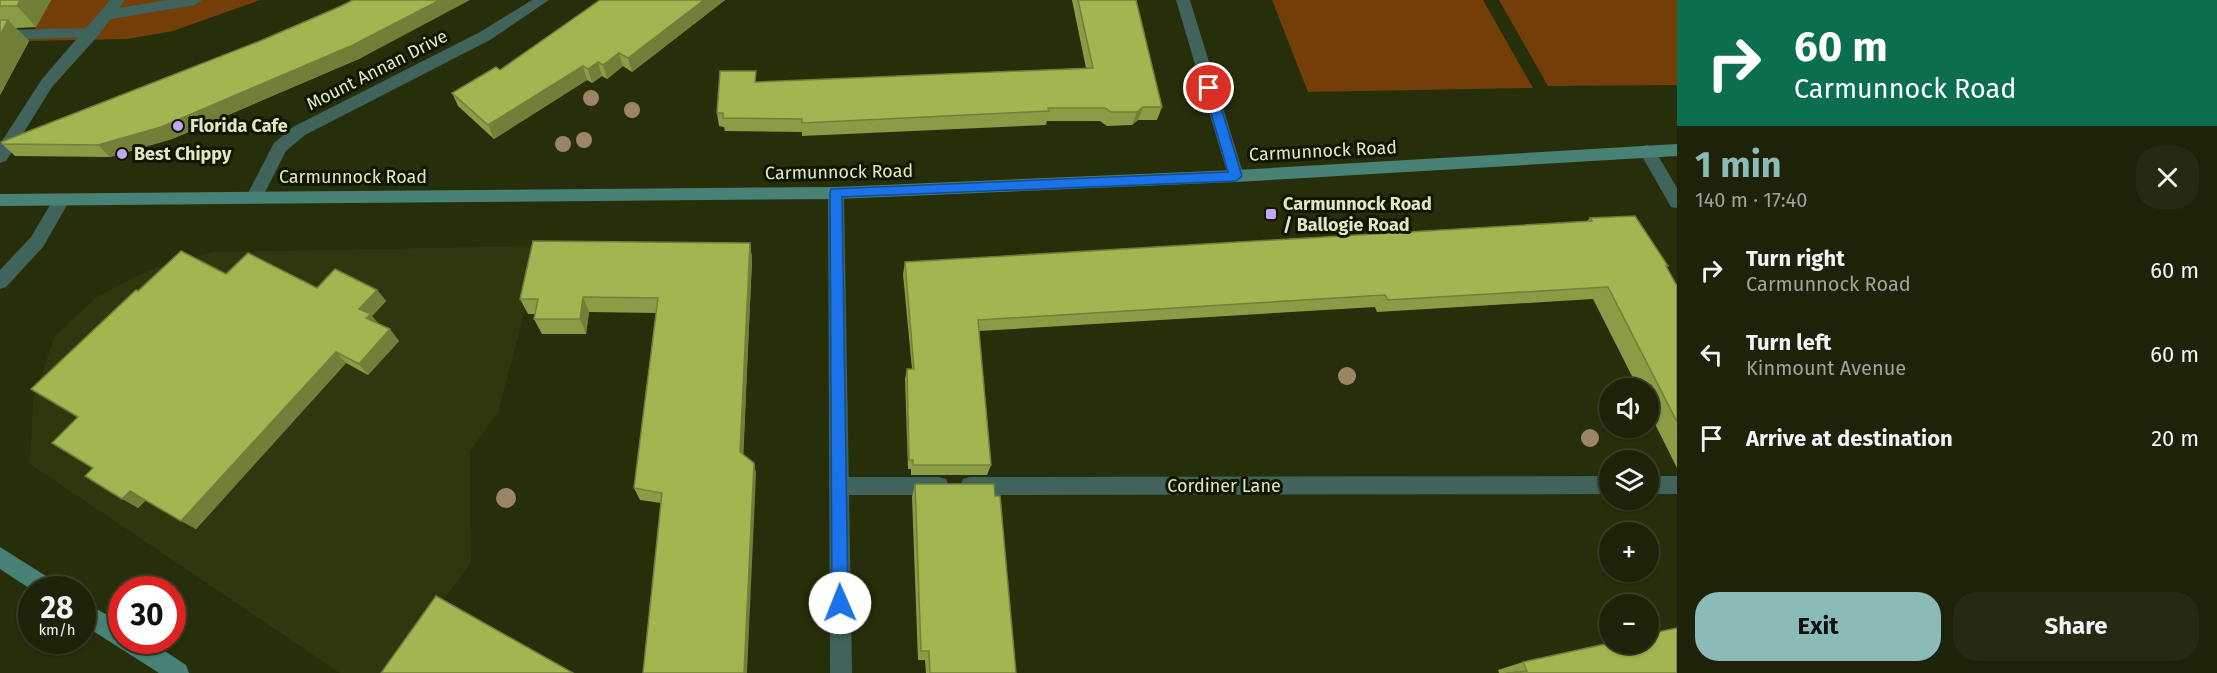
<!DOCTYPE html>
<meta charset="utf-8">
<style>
body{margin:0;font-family:"Fira Sans",sans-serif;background:#252a12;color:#f1f3f6;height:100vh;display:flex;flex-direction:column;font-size:22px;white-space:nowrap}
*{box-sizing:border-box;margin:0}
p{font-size:20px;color:#a0a49c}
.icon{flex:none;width:33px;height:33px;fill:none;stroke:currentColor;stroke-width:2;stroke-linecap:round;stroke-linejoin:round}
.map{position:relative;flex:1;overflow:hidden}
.details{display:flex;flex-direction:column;background:#1d2208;width:540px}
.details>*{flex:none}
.guide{background:#0b6e4f;color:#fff;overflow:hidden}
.controls{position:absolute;left:1599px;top:378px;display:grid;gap:12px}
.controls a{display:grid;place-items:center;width:60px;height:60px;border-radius:50%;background:#1d2208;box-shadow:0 2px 4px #0004,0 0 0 2px #3b3f29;font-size:30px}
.speed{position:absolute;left:18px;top:576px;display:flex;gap:12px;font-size:30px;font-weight:700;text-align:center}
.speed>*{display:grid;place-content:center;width:78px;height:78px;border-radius:50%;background:#1d2208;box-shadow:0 2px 4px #0004,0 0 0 2px #3b3f29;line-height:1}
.speed small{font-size:15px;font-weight:400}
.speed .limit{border:9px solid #d22;background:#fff;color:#111}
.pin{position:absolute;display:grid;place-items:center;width:51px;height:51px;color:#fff;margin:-26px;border:3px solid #fff;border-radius:50%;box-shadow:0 2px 6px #0007}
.me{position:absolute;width:66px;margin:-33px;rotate:359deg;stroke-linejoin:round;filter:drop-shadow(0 0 4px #0008)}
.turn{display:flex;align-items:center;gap:21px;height:126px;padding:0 18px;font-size:27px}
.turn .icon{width:78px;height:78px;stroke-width:2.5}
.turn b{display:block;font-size:42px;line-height:51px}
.round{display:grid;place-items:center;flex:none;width:63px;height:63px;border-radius:24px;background:#252a12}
.summary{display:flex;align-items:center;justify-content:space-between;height:102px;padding:0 18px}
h1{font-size:36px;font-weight:700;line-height:45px;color:#8bbbb9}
.primary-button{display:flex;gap:12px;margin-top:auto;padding:12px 18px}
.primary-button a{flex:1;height:69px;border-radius:24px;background:#8bbbb9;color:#111;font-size:24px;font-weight:700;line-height:69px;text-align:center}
.primary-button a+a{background:#252a12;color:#f1f3f6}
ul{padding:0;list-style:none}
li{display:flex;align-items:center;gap:18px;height:84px;padding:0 18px}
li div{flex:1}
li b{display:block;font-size:22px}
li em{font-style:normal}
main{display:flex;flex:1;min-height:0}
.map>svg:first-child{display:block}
.built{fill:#30370e}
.green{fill:#733e08}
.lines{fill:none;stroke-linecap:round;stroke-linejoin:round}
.lane{fill:#40635b;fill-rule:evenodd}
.street{fill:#40635b;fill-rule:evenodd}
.secondary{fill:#488276;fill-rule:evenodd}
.tree{fill:#9a8665}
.wall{fill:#8a9c46}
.shaded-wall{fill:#717f39}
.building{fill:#a1b551;stroke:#717f39;stroke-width:1.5}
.route{fill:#1a73e8;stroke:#114b97;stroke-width:1.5}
.poi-dot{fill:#c1a8f3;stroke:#111600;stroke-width:2}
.labels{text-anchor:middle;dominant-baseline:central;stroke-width:6;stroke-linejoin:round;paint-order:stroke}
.street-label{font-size:18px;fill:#dfe8c5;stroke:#111600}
.poi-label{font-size:18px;font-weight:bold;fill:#dfe8c5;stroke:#111600;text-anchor:start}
</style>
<main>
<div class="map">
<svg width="1677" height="673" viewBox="0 0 1677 673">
<rect width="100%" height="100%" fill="#272e0a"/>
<!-- built -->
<path class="built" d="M542,246L498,413L470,451L471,563L388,673H340L30,464L33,399L55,336L97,297L149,270L213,252Z"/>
<!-- green -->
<g class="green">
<path d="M0,0H260L173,31L127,39L27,41L38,23Z"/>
<path d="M1272,0H1483L1533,88L1308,92Z"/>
<path d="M1499,0H1677V85L1548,86Z"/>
</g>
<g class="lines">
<!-- lane -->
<g class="lane">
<path d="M167,0H202L195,5L106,20L99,15L106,10Z"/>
<path d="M92,28L99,33L97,37L0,40V30Z"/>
<path d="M1610,476V494L970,495L963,493L960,486L963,479L970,477Z"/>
<rect x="1648" y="476" width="29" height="18"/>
<path d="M839,477H939L946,479L949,486L946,493L939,495H839L832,493L829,486L832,479Z"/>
</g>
<!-- street -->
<g class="street">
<path d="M110,0H125L97,37L52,87L6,161L0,163V144L42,79Z"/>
<path d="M532,0H549L490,40L305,135L286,151L260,202L254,203L248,202L246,197L274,143L293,127L480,32Z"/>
<path d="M1176,0H1190L1244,176L1242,180L1236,182L1230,180L1228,176Z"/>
<path d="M1647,145L1653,147L1677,188V208L1671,207L1639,151L1641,147Z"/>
<path d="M836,187L842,189L844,193L852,673H830L828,193L830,189Z"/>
<path d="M62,194L68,195L70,200L43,247L6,287L0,289V270L31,237L56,195Z"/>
</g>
<!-- secondary -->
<g class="secondary">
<path d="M1677,144V156L1236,182L836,199L0,206V194L836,187L1236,170Z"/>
<path d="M0,547L57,583L60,590H32L0,569Z"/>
<path d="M82,601L122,623V640H148L186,665L189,673H159L82,624Z"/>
</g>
</g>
<!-- trees -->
<g class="tree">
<circle cx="591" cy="98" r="8"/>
<circle cx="632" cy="110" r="8"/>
<circle cx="584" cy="140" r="8"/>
<circle cx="563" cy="144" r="8"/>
<circle cx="1347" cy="376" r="9"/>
<circle cx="1590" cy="438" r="9"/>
<circle cx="506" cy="498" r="10"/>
</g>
<!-- wall -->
<g class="wall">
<path d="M0,0H51L36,27L16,28L29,41L0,95Z"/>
<path d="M600,0H725L632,72L623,66L607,79L602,76L592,83L587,80L494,139L458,106L452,93L500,70Z"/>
<path d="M1072,0H1136L1162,107L1157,120H1138L1132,125L1107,126L1100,121H1047L1046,125L802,136V132L725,131L724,127L719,126L717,113L757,82L1086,68Z"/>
<path d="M260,41L361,58L172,139L110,157L15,156L2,144Z"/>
<path d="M1590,218L1668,266L1666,267L1677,286V468L1648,410V388H1638L1593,299L1377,312L1375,307L979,331L991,465L987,475H911V469H908L905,379L907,369H912L903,274L905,262L1587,221Z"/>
<path d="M750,243L752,259L743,455L754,463L756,475L661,503L640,500L634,488L656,313L589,312L586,334H542L534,319L535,314H528L520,299Z"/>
<path d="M226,274L317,288L377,290L386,301L372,316L378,324L399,341L368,375L346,363L196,529L146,500L138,508L93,468L78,417L31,389L138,291Z"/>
<path d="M915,484L1016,673H926L925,660H918L912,497Z"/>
<path d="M1523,662L1677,673H1499L1498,670Z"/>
</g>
<!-- shaded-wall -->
<g class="shaded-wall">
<path d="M20,0H51L36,27L17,6Z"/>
<path d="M440,0H470L361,58L172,139L110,157L98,145Z"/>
<path d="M704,0H725L632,72L628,58Z"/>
<path d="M8,20L29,41L0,95V35Z"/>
<path d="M619,53L623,66L607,79L603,65Z"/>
<path d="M598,62L602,76L592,83L588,69Z"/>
<path d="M583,66L587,80L494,139L488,125Z"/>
<path d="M1143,107L1138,120L1132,125L1137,112Z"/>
<path d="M750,243L752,259L743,464L740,452Z"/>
<path d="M377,290L386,301L372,316L380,325L376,329L359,309Z"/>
<path d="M583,297L589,312L586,334L580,319Z"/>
<path d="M390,329L399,341L368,375L359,364Z"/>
<path d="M336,352L346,363L196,529L181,521Z"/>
<path d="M754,463L756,475L747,673H744Z"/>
<path d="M130,491L146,499L138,508L122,499Z"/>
</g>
<!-- building -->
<g class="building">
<path d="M0,0H20L17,6H0Z"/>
<path d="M353,0H440L353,45L161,127L98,145L2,144L1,142L260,41L339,7Z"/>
<path d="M600,0H704L628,58L619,53L603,65L598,62L588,69L583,66L488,125L452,93L496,67L500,70Z"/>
<path d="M1078,0H1136L1162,107H1143L1137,112H1111L1105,108H1048L1049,111L802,123V119L723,118V113H717L720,71H756L755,82L1093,68Z"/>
<path d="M0,20H8L0,35Z"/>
<path d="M1635,216L1668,266H1666L1677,286V422L1608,287L1388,300L1385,295L978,320L991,465H913V460H909L907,369H914L905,262L1592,221L1590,218Z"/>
<path d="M533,241L750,243L740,452L754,463L744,673H643L662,493L634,488L658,298L583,297L580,319H534L538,299H520Z"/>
<path d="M181,251L226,274L248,253L317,288L335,269L377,290L359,309L371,314L366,318L390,329L359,364L336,352L181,521L130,491L122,499L85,476L93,468L52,443L78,417L31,389L136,290L138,291Z"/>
<path d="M915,484H994L995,496H1000L1016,673H930L929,651H921Z"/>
<path d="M436,596L573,673H381Z"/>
<path d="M1677,628V673H1506L1527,671L1523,662L1610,643V644H1648V634Z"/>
</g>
<!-- route -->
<path class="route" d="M1209,84L1215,88L1242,176L1236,181L842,197L848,603L846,609L840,611L835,609L832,603L830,193L831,189L1228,172L1204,88Z"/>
<!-- markers -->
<g class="poi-dot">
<circle cx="178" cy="126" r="6"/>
<circle cx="122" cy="154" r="6"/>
<rect x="1265" y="208" width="12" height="12" rx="3"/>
</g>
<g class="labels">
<!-- street labels -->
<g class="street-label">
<text transform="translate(377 70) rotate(-27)">Mount Annan Drive</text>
<text transform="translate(1323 151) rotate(-3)">Carmunnock Road</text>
<text transform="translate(839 172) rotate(-1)">Carmunnock Road</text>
<text x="353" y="177">Carmunnock Road</text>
<text x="1224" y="486">Cordiner Lane</text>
</g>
<!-- poi labels -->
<g class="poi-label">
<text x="190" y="126">Florida Cafe</text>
<text x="134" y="154">Best Chippy</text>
<text x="1283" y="204">Carmunnock Road<tspan x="1283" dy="21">/ Ballogie Road</tspan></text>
</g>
</g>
</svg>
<div class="controls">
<a><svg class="icon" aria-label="sound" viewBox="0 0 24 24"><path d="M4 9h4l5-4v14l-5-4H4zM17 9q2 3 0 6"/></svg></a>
<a><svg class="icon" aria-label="layers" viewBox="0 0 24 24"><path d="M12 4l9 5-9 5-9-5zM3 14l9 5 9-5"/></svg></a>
<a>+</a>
<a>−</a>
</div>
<div class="speed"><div>28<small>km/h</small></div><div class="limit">30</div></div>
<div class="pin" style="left:1209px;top:88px;background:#d93025"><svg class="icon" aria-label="arrive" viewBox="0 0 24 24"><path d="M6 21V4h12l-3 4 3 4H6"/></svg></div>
<svg class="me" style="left:840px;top:603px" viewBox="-20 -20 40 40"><circle r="19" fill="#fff"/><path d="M0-13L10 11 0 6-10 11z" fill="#1a73e8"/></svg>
</div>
<section class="details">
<div class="guide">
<div class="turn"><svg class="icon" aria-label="right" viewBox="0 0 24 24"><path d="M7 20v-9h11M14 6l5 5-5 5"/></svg><div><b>60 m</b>Carmunnock Road</div></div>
</div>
<div class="summary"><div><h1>1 min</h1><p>140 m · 17:40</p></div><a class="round"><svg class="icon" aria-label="close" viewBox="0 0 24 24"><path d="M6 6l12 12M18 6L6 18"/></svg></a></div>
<ul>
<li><svg class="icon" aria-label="right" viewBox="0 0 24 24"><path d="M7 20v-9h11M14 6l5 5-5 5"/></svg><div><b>Turn right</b><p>Carmunnock Road</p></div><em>60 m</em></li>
<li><svg class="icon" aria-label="left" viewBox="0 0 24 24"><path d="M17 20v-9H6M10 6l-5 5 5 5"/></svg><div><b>Turn left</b><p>Kinmount Avenue</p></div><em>60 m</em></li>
<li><svg class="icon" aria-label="arrive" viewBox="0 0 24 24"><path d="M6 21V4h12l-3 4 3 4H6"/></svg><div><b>Arrive at destination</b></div><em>20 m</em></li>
</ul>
<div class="primary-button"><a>Exit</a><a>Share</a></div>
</section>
</main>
